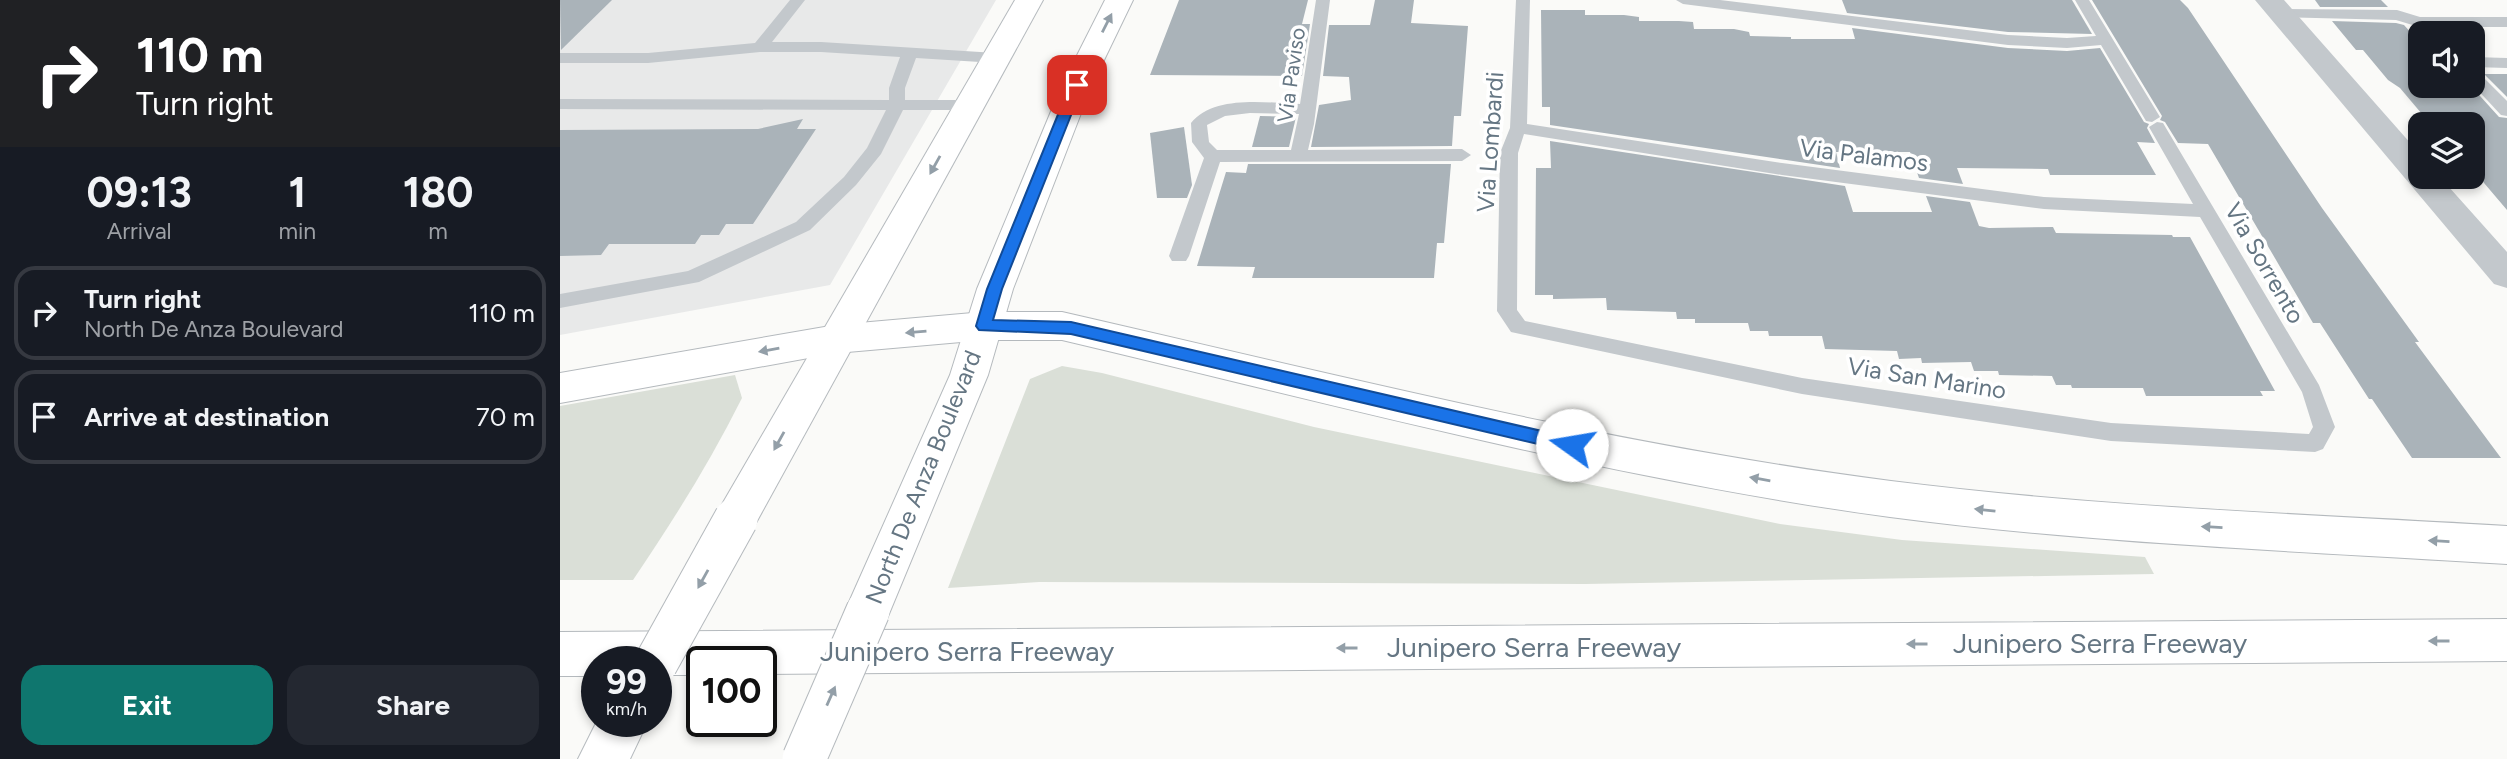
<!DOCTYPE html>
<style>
body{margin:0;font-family:Figtree,sans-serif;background:#242831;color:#f1f3f6;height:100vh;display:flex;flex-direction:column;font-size:26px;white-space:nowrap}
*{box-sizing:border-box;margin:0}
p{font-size:23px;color:#9ea1a6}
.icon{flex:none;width:38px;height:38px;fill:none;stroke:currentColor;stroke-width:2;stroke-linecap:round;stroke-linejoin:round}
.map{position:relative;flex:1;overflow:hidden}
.side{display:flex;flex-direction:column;background:#171b24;width:560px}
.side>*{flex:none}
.hud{background:#202124;color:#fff;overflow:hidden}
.buttons{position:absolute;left:1848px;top:21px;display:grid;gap:14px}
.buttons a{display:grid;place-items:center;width:77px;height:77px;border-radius:14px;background:#171b24;box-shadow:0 4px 10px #0003;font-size:35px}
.speed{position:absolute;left:21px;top:646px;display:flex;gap:14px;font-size:35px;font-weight:700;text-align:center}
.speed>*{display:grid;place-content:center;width:91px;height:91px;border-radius:50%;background:#171b24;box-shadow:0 4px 10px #0003;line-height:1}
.speed small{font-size:18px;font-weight:400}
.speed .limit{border:4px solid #111;border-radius:10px;background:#fff;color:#111}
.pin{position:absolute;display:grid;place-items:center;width:60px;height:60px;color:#fff;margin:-30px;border-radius:14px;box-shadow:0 4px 10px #0006}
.me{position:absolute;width:77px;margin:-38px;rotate:283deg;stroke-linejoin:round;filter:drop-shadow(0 0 5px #0008)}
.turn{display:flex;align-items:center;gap:24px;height:147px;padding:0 21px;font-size:32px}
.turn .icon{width:91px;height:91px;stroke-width:2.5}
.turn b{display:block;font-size:49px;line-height:60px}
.eta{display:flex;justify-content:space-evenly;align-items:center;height:119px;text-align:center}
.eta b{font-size:42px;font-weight:700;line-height:49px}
.cta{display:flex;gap:14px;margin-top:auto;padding:14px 21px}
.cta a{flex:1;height:80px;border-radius:21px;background:#0f766e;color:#fff;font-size:28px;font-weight:700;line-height:80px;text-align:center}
.cta a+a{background:#242831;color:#f1f3f6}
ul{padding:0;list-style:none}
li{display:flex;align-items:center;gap:21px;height:94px;margin:0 14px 10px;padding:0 7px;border:4px solid #363941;border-radius:21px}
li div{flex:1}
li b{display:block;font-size:26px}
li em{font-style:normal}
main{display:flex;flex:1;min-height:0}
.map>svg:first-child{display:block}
.built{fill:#e8e9e9}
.green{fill:#dadfd7}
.building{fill:#aab3b9}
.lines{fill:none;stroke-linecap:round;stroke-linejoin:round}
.primary-casing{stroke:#b5babe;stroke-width:2}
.motorway-casing{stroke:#b4b9bd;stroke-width:2}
.service{fill:#c3c8cc;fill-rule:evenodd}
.minor{fill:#c3c8cc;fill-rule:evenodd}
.primary{fill:#fff;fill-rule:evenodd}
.motorway{fill:#fff;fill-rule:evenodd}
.primary-bridge-casing{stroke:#b5babe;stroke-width:45;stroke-linecap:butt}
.primary-bridge{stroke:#fff;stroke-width:43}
.oneway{fill:#939fa8}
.route{fill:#1a73e8;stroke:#114b97;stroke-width:2}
.labels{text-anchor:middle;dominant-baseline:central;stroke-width:7;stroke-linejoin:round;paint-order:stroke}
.far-street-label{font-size:21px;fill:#657683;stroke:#fff}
.street-label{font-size:24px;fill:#657683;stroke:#fff}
.near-street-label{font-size:28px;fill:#657683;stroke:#fff}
</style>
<main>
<section class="side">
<div class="hud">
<div class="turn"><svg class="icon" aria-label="right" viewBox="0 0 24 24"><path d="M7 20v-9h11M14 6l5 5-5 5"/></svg><div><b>110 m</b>Turn right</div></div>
</div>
<div class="eta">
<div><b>09:13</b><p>Arrival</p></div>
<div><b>1</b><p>min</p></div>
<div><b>180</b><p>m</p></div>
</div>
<ul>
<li><svg class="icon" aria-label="right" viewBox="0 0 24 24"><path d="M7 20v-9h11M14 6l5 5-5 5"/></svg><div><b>Turn right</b><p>North De Anza Boulevard</p></div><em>110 m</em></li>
<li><svg class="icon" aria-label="arrive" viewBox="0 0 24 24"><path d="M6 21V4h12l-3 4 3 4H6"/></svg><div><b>Arrive at destination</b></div><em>70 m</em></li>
</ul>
<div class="cta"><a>Exit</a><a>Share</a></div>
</section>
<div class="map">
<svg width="1947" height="759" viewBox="0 0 1947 759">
<rect width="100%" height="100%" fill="#fafaf8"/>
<!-- built -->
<path class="built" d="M0,0H436L270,285L0,335Z"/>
<!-- green -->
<g class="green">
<path d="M502,366L542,373L754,427L1220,524L1342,540L1585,557L1594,574L1025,584L479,582L388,588L470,379Z"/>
<path d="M175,375L182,398C150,462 113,521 73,580H0V406Z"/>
</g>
<!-- building -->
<g class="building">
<path d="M0,0H52L1,50Z"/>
<path d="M619,0H748L742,24H750L742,76L590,75Z"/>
<path d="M815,0H854L851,23L908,26L901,116H894L892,146L751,147L759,105L791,100L789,77L763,76L769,25H810Z"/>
<path d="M1282,0H1512L1532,34L1448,32L1287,13Z"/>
<path d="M1532,0H1620L1628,8L1762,208L1859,342H1855L1941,458H1852L1812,399H1809L1760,323H1753L1648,144L1618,143L1605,122L1600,120L1602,116Z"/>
<path d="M1755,0H1821L1828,7H1760Z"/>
<path d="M981,10H1025V15H1064L1079,17V21H1119L1133,22L1134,29H1174L1189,32L1190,36L1231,37V39H1295L1292,28L1448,48L1507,51L1540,48L1584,122L1589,124L1587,128L1595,143L1577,142L1596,175H1490L1488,169L1397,168L1403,184L1359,178L1350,152H1276L1280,168L990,125V107H982Z"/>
<path d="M1772,21L1836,23L1844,25L1860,43V86H1911L1939,117L1947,118V210L1913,170V124H1873L1867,120L1840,88L1828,80L1803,50H1796Z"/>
<path d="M1924,74H1947V97Z"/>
<path d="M700,116L736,117L729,147H692Z"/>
<path d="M243,119L237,129H256L193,224H166L159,235H141L135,244H49L41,255L0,256V130L198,129Z"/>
<path d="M624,127L632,185L627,198H597L590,133Z"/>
<path d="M990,141L1285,186L1293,212H1372L1366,196L1410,202L1419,226L1429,228L1493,227L1496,233L1612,235L1613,237H1630L1715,391H1700L1703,396H1586L1583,388H1512L1511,385H1496L1492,376L1439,375L1438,371H1414L1411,362L1362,363L1361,358L1339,359L1337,351L1265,349L1262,336H1209L1208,331H1190L1188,323H1135V319H1117L1116,312L1047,310L1046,298L993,299V295H975L976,168H991Z"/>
<path d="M688,164H891L884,243H877L874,278H692L695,267L637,266L666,172L686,173Z"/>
</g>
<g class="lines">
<!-- primary casing -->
<g class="primary-casing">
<g id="primary">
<path d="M455,0H483L191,532L176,537L161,532L155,519L161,506Z"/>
<path d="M545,0H573L532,85L453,289L428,375L324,626L308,632L292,626L285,611L390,375L417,289L502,85Z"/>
<path d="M37,721H88L70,759H18Z"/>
</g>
</g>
<!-- motorway casing -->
<g class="motorway-casing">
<g id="motorway">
<path d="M424,312H502C777,375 1051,445 1331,481C1535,507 1742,514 1947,526V564C1741,551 1534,544 1330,517C1050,479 777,405 502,340H424L276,353L0,403V373L276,325Z"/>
<path d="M1947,619V661L201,674V662H142V675H96V662H37V676H0V632Z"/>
</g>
</g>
<!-- service -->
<g class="service">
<path d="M230,0H245L212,42H261L436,53L444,58L436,63L356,58L345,88V100H408L416,105L408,110H343L321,154L296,185L250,230L139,282L0,308V294L128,271L236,222L284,177L307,148L326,110L0,109V99L329,100V88L340,57L261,52H200L88,63H0V53H88L195,43Z"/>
<path d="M756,0H770L754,124L748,150L902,149L911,155L902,161L660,162L629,256L626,261H612L609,256L644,158L632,142L631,123C654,94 708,103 740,104ZM690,113L739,114L731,150H657L649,142L647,125L665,116Z"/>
<path d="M956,0H970L967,124L1222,163L1484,197L1633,204L1589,127L1597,122L1603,123L1759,385L1775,427L1763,449L1755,452L1551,441L1242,394L951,332L937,311L940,153L950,128ZM964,134L1222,175L1484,209L1640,217L1742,392L1753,427L1749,434L1551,423L1242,378L965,321L957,310L958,153Z"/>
<path d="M1116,0H1160L1448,35L1507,38L1536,36L1515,0H1529L1600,117L1592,122L1586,121L1541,45L1507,48L1448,45L1123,4Z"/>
<path d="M1721,9L1837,10L1860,17H1947V27H1859L1836,20L1716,17L1713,14Z"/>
<path d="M1913,57L1947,58V68L1913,67Z"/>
<path d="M1913,71L1919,73L1947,101V116L1941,115L1913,85Z"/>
</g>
<!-- minor -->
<path class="minor" d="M1695,0H1724L1860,154V177H1880L1947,252V288L1934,284Z"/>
<!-- primary -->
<use href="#primary" class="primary"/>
<!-- motorway -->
<use href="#motorway" class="motorway"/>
<!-- primary-bridge casing -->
<g class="primary-bridge-casing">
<g id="primary-bridge">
<path d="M96,663L176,519"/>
<path d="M244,759L308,611"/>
</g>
</g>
<!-- primary-bridge -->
<use href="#primary-bridge" class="primary-bridge"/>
</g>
<!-- one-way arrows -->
<defs><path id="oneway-solid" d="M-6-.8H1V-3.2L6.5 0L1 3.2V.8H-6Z" transform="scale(1.75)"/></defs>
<g class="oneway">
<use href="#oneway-solid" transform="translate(547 23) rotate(-63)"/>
<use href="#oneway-solid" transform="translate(375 165) rotate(119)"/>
<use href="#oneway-solid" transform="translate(356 332) rotate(175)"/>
<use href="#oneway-solid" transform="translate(209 350) rotate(170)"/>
<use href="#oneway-solid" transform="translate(219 441) rotate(119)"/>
<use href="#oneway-solid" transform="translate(1200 479) rotate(-170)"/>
<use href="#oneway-solid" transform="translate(1425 510) rotate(-174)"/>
<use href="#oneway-solid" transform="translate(1652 527) rotate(-177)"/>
<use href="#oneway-solid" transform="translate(1879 541) rotate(-177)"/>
<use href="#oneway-solid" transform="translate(143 579) rotate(119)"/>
<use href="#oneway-solid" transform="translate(1879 641) rotate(180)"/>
<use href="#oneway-solid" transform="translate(1357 644) rotate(180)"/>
<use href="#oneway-solid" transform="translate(787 648) rotate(180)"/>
<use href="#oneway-solid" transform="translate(271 696) rotate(-66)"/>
</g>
<!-- route -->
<path class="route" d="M517,81L523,85L442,289L433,320L511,322L1012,438L1018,440L1020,445L1018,450L1012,452L511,334L419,330L416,326L427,289L510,85Z"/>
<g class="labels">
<!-- far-street labels -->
<g class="far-street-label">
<text transform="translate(731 75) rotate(-82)">Via Paviso</text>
</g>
<!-- street labels -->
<g class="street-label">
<text transform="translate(930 142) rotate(-86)">Via Lombardi</text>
<text transform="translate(1304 155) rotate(7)">Via Palamos</text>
<text transform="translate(1705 263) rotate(60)">Via Sorrento</text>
<text transform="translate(1367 378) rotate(9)">Via San Marino</text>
<text transform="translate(363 477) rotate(-68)">North De Anza Boulevard</text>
</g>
<!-- near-street labels -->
<g class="near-street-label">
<text x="1540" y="643">Junipero Serra Freeway</text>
<text x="974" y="647">Junipero Serra Freeway</text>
<text x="407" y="651">Junipero Serra Freeway</text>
</g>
</g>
</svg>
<div class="buttons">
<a><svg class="icon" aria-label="sound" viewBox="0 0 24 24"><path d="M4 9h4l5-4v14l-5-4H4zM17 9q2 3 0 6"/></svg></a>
<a><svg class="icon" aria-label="layers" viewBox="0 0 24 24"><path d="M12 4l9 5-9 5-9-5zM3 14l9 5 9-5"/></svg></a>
</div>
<div class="speed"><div>99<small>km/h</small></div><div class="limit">100</div></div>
<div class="pin" style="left:517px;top:85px;background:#d93025"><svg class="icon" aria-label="arrive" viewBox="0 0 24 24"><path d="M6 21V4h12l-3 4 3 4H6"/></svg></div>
<svg class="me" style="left:1012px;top:445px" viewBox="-20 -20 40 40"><circle r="19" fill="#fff"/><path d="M0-13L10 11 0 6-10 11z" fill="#1a73e8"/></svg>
</div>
</main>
